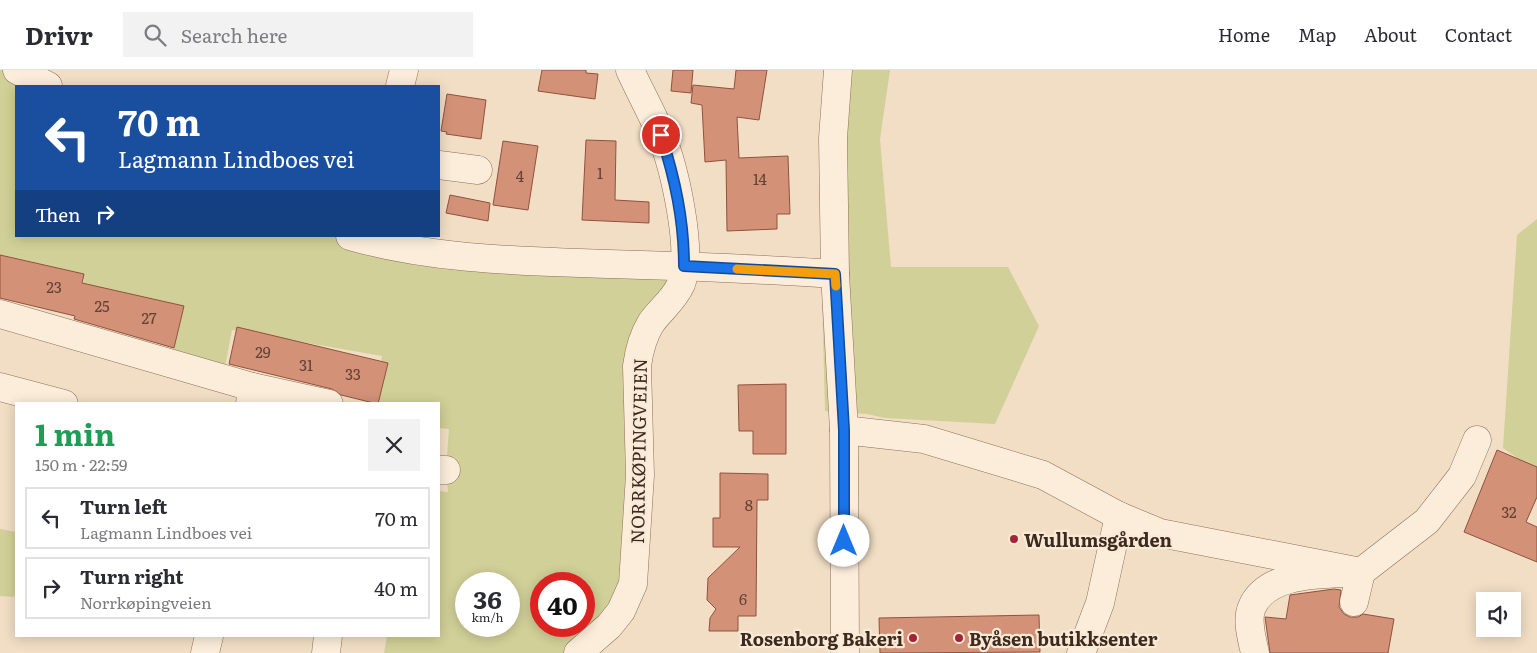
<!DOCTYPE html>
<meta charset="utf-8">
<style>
body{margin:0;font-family:Literata,serif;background:#f2f2f3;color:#2b2b33;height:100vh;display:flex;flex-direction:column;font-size:19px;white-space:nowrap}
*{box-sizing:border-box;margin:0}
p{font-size:16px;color:#7c7c81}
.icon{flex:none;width:28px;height:28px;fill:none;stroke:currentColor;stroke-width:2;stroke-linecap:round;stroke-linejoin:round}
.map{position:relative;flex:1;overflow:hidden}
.sheet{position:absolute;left:15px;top:332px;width:425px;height:235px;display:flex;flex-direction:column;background:#fff;border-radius:0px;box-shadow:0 2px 12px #0003}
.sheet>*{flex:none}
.banner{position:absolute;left:15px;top:15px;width:425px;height:152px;border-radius:0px;box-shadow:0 2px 12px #0003;background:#1a4fa0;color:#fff;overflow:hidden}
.controls{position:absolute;left:1476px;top:522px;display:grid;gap:10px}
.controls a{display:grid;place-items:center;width:45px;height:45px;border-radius:0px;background:#fff;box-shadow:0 2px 12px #0003;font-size:25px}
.speed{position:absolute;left:455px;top:502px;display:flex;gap:10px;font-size:25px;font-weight:700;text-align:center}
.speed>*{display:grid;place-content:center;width:65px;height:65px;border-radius:50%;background:#fff;box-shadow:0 2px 12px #0003;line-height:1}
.speed small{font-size:12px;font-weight:400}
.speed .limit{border:8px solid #d22;background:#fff;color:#111}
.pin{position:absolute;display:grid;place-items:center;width:42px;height:42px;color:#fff;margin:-21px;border:2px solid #fff;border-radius:50%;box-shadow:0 1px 5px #0007}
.me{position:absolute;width:55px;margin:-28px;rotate:0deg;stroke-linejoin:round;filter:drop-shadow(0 0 4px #0008)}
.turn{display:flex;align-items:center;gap:18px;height:105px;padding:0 20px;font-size:22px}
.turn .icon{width:65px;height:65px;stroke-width:2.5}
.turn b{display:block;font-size:35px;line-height:42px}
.then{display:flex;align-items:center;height:48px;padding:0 20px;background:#0003;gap:10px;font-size:19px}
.round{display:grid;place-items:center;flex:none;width:52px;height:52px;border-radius:0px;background:#f2f2f3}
.headline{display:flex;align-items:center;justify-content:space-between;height:85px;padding:0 20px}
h1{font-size:30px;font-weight:700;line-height:38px;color:#1e9e55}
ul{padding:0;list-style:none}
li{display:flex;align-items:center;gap:15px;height:62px;margin:0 10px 8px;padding:0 10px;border:2px solid #e1e1e2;border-radius:0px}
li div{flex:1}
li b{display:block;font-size:19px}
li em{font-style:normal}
header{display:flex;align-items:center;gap:30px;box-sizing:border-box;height:70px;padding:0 25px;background:#fff;border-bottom:1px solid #e1e1e2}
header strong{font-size:24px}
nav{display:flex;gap:28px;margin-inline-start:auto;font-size:18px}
.search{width:350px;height:45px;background:#f2f2f3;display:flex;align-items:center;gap:12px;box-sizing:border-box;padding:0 18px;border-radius:0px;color:#7c7c81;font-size:19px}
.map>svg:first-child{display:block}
.green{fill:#d1d098;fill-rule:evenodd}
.building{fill:#d39178;stroke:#90523d}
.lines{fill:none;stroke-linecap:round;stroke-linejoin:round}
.minor-casing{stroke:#8f6e59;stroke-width:29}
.minor{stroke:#fbedda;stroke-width:28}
.route-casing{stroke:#114b97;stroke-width:12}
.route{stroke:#1a73e8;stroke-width:9}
.slow{stroke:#f59e0b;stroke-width:9}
.poi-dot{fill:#a32437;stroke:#f8ead6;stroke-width:2}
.labels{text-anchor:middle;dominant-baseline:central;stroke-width:4.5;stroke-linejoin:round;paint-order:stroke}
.number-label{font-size:15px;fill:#634334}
.street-label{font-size:18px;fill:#3e291e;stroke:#f8ead6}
.poi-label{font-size:18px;font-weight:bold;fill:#3e291e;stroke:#f8ead6;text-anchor:start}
</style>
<header>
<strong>Drivr</strong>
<div class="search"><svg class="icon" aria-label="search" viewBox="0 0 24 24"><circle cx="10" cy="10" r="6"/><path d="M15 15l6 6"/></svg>Search here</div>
<nav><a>Home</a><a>Map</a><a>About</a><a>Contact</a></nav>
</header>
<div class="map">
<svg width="1537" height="583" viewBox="0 0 1537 583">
<rect width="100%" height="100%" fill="#f2dec5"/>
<!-- green -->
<g class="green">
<path d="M0,0H17L48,16H16V166H350L684,196L640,278L629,500L609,556L573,583H384L387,566H439V421L448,422L446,400L449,359L439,358V334H374L382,286L232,260L224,302L174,281L183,239L82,217L84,209L0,191ZM466,514H509V556H466ZM541,514H584V556H541Z"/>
<path d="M823,0H890L880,69L891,197H1008L1039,256L995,354L885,348L867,344L825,341L821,186Z"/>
<path d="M1537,149V402L1503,378L1517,165Z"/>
<path d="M0,459L16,462V527L0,526Z"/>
</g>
<!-- building -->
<g class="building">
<path d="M542,0H586V3L598,4L595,29L538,21Z"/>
<path d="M673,0H693L691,23L671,21Z"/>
<path d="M736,0H767L759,50L737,47L739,88L788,86L790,144H777V159L727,161L726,90L705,92L702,35L691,33L693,15L734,19Z"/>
<path d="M447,24L486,30L481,69L446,64L447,62L441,61Z"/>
<path d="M586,70L616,71L615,130L649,132V153L582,150Z"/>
<path d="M503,71L538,76L528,140L493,135Z"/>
<path d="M450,125L490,133L488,151L446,143Z"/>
<path d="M0,185L84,204L82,213L184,236L174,278L74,249L75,246L0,228Z"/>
<path d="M237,257L388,293L378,334L341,325L332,319L229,294Z"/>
<path d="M786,314V384H753V361H739L738,315Z"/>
<path d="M1497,380L1537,397V427L1526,452L1537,457V492L1464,462Z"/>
<path d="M720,403L768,404V430H757L756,546H738V561H709L710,548L716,539L707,530L708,508L740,477H713V448H720Z"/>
<path d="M1334,519L1341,520L1339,537L1344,544L1350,547H1358L1363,544L1394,549L1388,583H1270L1265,547L1286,549L1290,525Z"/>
<path d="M1039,545L1040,582L880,583L879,548Z"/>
</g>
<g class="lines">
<!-- minor casing -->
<g class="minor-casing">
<g id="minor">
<path d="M17,0L48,16"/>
<path d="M838,0L833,68L835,204L844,360L845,583"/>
<path d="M400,16L404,0"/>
<path d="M439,95L478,100"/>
<path d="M350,166C433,190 523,191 609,194C684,196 760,199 835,204"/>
<path d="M0,244L252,317L250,334"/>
<path d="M0,317L64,334"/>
<path d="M252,317L329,334"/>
<path d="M844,360L924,369L1043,405L1119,446L1160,463L1361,502L1427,451L1462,406L1477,370"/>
<path d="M439,400H446"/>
<path d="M205,583L209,566"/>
<path d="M326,583L328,566"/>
<path d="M578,583L609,556L621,541L633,514L640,405L637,296C639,281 643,266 651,253C661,239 674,230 681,214C694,181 674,97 661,65C652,43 640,22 630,0"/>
<path d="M1081,583L1100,533L1119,446"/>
<path d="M1255,583C1252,569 1246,550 1252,537C1268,500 1328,505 1361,502L1354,532"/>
</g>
</g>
<!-- minor -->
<use href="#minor" class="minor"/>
</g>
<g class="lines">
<!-- route casing -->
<g class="route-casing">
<path id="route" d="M661,65C675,109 684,150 684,196L835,204L844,360V471"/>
</g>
<!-- route -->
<use href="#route" class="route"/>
<!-- slow -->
<path class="slow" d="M737,199L835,204L836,216"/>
</g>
<!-- markers -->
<g class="poi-dot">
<circle cx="1014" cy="469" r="5"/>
<circle cx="913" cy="568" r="5"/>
<circle cx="959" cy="568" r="5"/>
</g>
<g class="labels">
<!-- number labels -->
<g class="number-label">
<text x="600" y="102">1</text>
<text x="520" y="105">4</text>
<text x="760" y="108">14</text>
<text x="54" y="216">23</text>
<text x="102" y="235">25</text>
<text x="149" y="247">27</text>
<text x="263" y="281">29</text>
<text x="306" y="294">31</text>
<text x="353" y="303">33</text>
<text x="749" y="434">8</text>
<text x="1509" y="441">32</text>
<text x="743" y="528">6</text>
</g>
<!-- street labels -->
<g class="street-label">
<text transform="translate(638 381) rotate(-89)">NORRKØPINGVEIEN</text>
</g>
<!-- poi labels -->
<g class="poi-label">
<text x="1024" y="469">Wullumsgården</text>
<text x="903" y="568" text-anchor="end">Rosenborg Bakeri</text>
<text x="969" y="568">Byåsen butikksenter</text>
</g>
</g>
</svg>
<div class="controls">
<a><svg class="icon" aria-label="sound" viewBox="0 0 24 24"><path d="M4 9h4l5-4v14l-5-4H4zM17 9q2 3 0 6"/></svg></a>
</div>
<div class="speed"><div>36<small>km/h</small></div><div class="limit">40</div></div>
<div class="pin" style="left:661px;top:65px;background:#d93025"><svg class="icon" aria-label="arrive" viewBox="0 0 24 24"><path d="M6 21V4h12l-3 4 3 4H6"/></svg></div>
<svg class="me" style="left:844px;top:471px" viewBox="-20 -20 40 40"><circle r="19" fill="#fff"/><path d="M0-13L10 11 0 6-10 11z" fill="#1a73e8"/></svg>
<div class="banner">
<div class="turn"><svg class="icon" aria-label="left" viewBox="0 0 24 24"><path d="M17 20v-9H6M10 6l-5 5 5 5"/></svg><div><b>70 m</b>Lagmann Lindboes vei</div></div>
<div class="then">Then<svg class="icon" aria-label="right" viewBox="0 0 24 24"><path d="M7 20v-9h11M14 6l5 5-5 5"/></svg></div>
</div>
<section class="sheet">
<div class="headline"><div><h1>1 min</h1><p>150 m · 22:59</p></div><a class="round"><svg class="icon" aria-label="close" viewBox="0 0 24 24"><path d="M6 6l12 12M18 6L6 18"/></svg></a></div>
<ul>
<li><svg class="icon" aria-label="left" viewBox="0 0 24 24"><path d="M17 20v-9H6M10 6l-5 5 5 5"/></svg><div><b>Turn left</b><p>Lagmann Lindboes vei</p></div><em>70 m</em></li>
<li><svg class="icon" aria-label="right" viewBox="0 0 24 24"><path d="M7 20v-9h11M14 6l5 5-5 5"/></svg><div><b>Turn right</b><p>Norrkøpingveien</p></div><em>40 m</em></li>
</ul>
</section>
</div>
